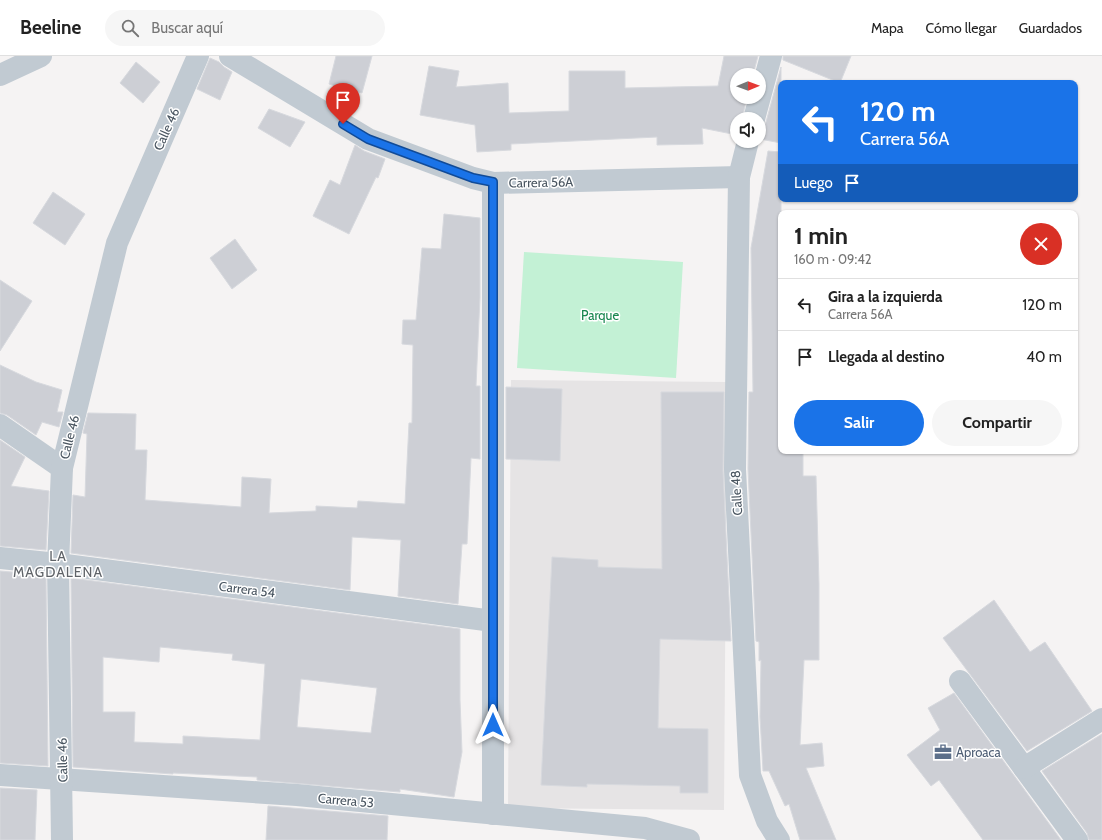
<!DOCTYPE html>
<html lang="es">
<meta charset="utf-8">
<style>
body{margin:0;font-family:Cabin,sans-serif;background:#f6f6f6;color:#222;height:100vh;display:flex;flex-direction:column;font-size:15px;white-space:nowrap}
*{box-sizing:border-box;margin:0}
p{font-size:13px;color:#767676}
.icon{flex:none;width:22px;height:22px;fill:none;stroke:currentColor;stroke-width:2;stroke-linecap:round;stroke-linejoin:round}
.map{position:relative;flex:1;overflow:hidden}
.drawer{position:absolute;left:778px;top:154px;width:300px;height:244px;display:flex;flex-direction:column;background:#fff;border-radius:8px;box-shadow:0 1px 3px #0004}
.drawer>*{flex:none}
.banner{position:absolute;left:778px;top:24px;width:300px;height:122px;border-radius:8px;box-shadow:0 1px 3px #0004;background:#1a73e8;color:#fff;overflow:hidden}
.needle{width:26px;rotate:89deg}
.controls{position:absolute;left:730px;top:12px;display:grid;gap:8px}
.controls a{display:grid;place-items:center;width:36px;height:36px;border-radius:50%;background:#fff;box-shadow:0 1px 3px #0004;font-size:20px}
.pin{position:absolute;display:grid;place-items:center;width:34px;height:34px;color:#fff;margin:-41px -17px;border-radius:50% 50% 50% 0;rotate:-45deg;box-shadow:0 0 4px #0007}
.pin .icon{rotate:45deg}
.me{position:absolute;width:44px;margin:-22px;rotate:0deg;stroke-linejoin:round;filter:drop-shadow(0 0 3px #0008)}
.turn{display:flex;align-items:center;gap:14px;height:84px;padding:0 16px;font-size:18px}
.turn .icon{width:52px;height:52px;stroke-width:2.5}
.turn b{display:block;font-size:28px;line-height:34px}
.then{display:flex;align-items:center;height:38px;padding:0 16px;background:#0003;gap:8px;font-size:15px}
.round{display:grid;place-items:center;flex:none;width:42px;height:42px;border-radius:21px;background:#f6f6f6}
.head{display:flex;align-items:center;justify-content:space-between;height:68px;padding:0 16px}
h1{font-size:24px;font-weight:700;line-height:30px}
.primary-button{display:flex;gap:8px;margin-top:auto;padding:8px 16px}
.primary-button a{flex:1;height:46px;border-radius:24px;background:#1a73e8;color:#fff;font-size:16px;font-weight:700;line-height:46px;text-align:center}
.primary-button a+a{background:#f6f6f6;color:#222}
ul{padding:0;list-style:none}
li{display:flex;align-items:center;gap:12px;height:52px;padding:0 16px;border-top:1px solid #e0e0e0}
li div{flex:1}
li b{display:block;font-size:15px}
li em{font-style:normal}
header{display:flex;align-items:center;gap:24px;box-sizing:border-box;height:56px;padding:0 20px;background:#fff;border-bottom:1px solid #e0e0e0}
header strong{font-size:19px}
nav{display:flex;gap:22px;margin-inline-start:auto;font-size:14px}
.search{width:280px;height:36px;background:#f6f6f6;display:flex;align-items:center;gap:10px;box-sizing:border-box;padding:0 14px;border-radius:22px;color:#767676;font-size:15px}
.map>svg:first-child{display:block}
.education{fill:#e6e4e5}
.green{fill:#c3f1d5}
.building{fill:#cdcfd5;stroke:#d7d9de;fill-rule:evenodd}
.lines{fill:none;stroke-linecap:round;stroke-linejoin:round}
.minor{stroke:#c1cad2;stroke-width:22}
.route-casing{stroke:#114b97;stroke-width:10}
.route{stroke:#1a73e8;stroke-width:7}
.labels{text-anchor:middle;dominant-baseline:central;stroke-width:3;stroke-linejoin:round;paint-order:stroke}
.street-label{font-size:13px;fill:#4a5661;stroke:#fff}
.park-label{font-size:13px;fill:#17864f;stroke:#fff}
.service-label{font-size:13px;fill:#4e5e75;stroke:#fff;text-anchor:start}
.neighbourhood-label{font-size:14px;letter-spacing:1px;fill:#5f6368;stroke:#fff}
</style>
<header>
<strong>Beeline</strong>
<div class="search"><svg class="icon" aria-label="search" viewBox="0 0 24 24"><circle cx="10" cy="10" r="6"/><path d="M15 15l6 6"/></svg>Buscar aquí</div>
<nav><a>Mapa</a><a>Cómo llegar</a><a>Guardados</a></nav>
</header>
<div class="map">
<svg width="1102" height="784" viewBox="0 0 1102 784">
<rect width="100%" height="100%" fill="#f5f3f3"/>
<!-- education -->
<path class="education" d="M511,324L727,326L724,754L508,752Z"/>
<!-- green -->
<path class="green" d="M524,196L683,206L676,322L517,312Z"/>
<!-- building -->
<g class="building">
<path d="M336,0H372L362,37L329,28Z"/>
<path d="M724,0H758L753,19H737V41H747L742,63H737V79L702,72L703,88L657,89V81L511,88V94L477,96L475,69L420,59L429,10L459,15L456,31L508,27L509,57L569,55V15H625V32L718,30Z"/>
<path d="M783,0H851L840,27L783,4Z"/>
<path d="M210,2L219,6L224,11L232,16L220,44L197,33Z"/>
<path d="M136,6L160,26L143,47L120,27Z"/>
<path d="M781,11V87L760,83L759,80V74L763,72L766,66Z"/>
<path d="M269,53L305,66L290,91L258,72Z"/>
<path d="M355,89L364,95L385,103L378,122L376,121L349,178L313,160L330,124L340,129Z"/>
<path d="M768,95L781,96V395H803V420H816L819,528V604H804L800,689L822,687L824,710L806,712L836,784H800L789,748L785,750L769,715H763L760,661L761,604L759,605V586L756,585L748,413L749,336H753L751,192Z"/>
<path d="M53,136L85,158L65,189L33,167Z"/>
<path d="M444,158L480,162V241L476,330H480V403L471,402L467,488H462L458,548L398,540L401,484L352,481L350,534L71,497L73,439L85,441L87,378L83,377L88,357L136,358L135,394H147L145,444L241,451L242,421L271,423L269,457L316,455V450L357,452L358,445L405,448L409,367H412L413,289L402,288L403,264H416L422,192L441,193Z"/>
<path d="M235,183L257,214L232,233L210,202Z"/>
<path d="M0,224L32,245L0,295Z"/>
<path d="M0,309L36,326L62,334L57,356H63L59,371L42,366L36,379L7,359L0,357Z"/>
<path d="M506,331L562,333L560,405L506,403Z"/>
<path d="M661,336H724L723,414L731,585L660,583L658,672L708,673V737H680V730L587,728V731L541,729L552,501L598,504V511L662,513Z"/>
<path d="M0,384L25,401L11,430L49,435L46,494L0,490Z"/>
<path d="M0,515L46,519L48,710L0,707Z"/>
<path d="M71,522L460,573V644L462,696L454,741L400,733V736L257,724V721L173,717V718L73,711ZM160,591L233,598L232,604L265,608L260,684L183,680V688L134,686L135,656H103V601L159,606ZM301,623L377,632L371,677L297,671Z"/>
<path d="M994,544L1030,596L1045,586L1092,655L1027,695L943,582Z"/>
<path d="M954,637L1061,784H983L939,724L931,730L907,699L940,674L928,652Z"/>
<path d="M1102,678V784H1089L1087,777L1042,715Z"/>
<path d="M0,732L37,734L35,784H0Z"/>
<path d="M268,750L388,760L387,784H266Z"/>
</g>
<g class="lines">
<!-- minor -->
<g class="minor">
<path d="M230,0L368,83L473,122L493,127L739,121"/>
<path d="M0,19L41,0"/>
<path d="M754,63L771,0"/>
<path d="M748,85L739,121L735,413L750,719L767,765L779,784"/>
<path d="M493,127V758"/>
<path d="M0,369L62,412"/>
<path d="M0,502L58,508L493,565"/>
<path d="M960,625L1077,784"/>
<path d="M1024,712L1102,663"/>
<path d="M0,719L297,739L645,772L689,784"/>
<path d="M62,784L58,508L62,412L117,187L198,0"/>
</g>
</g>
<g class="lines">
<!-- route casing -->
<g class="route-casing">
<path id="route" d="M343,68L368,83L473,122L493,126V669"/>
</g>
<!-- route -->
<use href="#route" class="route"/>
</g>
<!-- icons -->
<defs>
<g id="office-bare" transform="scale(1.38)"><path d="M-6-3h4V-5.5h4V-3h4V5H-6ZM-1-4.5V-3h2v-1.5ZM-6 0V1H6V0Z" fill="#5c6f8a" stroke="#fff" stroke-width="2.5" paint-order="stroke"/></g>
</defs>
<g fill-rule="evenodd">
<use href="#office-bare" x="943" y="696"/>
</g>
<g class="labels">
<!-- street labels -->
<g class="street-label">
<text transform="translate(166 73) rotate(-66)">Calle 46</text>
<text transform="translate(541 126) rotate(-1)">Carrera 56A</text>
<text transform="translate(69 381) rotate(-76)">Calle 46</text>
<text transform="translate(736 437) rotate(-93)">Calle 48</text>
<text transform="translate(247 533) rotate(7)">Carrera 54</text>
<text transform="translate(62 704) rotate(-91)">Calle 46</text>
<text transform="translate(346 744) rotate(5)">Carrera 53</text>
</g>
<!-- park labels -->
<g class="park-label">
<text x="600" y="259">Parque</text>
</g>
<!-- service labels -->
<g class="service-label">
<text x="956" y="696">Aproaca</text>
</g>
<!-- neighbourhood labels -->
<g class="neighbourhood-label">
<text x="58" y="500">LA<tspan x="58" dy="16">MAGDALENA</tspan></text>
</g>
</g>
</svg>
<div class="controls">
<a><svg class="needle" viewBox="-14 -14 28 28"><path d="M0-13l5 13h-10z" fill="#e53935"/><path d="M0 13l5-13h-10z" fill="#767676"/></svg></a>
<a><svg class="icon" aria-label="sound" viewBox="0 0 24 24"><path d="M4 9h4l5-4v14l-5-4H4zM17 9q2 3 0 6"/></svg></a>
</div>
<div class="pin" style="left:343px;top:68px;background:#d93025"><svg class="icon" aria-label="arrive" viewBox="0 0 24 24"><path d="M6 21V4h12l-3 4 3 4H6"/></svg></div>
<svg class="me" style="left:493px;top:669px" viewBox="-20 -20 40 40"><path d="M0-17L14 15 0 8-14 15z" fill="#1a73e8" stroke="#fff" stroke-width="4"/></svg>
<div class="banner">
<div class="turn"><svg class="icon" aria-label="left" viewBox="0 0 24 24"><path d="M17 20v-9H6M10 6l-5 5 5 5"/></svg><div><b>120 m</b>Carrera 56A</div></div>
<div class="then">Luego<svg class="icon" aria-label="arrive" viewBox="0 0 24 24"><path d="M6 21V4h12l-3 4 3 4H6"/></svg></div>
</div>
<section class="drawer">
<div class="head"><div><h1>1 min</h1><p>160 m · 09:42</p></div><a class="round" style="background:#d93025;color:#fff"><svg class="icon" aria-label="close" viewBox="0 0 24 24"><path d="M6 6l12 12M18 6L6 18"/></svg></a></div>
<ul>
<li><svg class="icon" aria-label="left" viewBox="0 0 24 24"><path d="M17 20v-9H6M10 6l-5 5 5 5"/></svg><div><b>Gira a la izquierda</b><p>Carrera 56A</p></div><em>120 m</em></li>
<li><svg class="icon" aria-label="arrive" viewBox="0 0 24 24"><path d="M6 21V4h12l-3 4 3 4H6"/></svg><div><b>Llegada al destino</b></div><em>40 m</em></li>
</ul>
<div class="primary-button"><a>Salir</a><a>Compartir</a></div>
</section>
</div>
